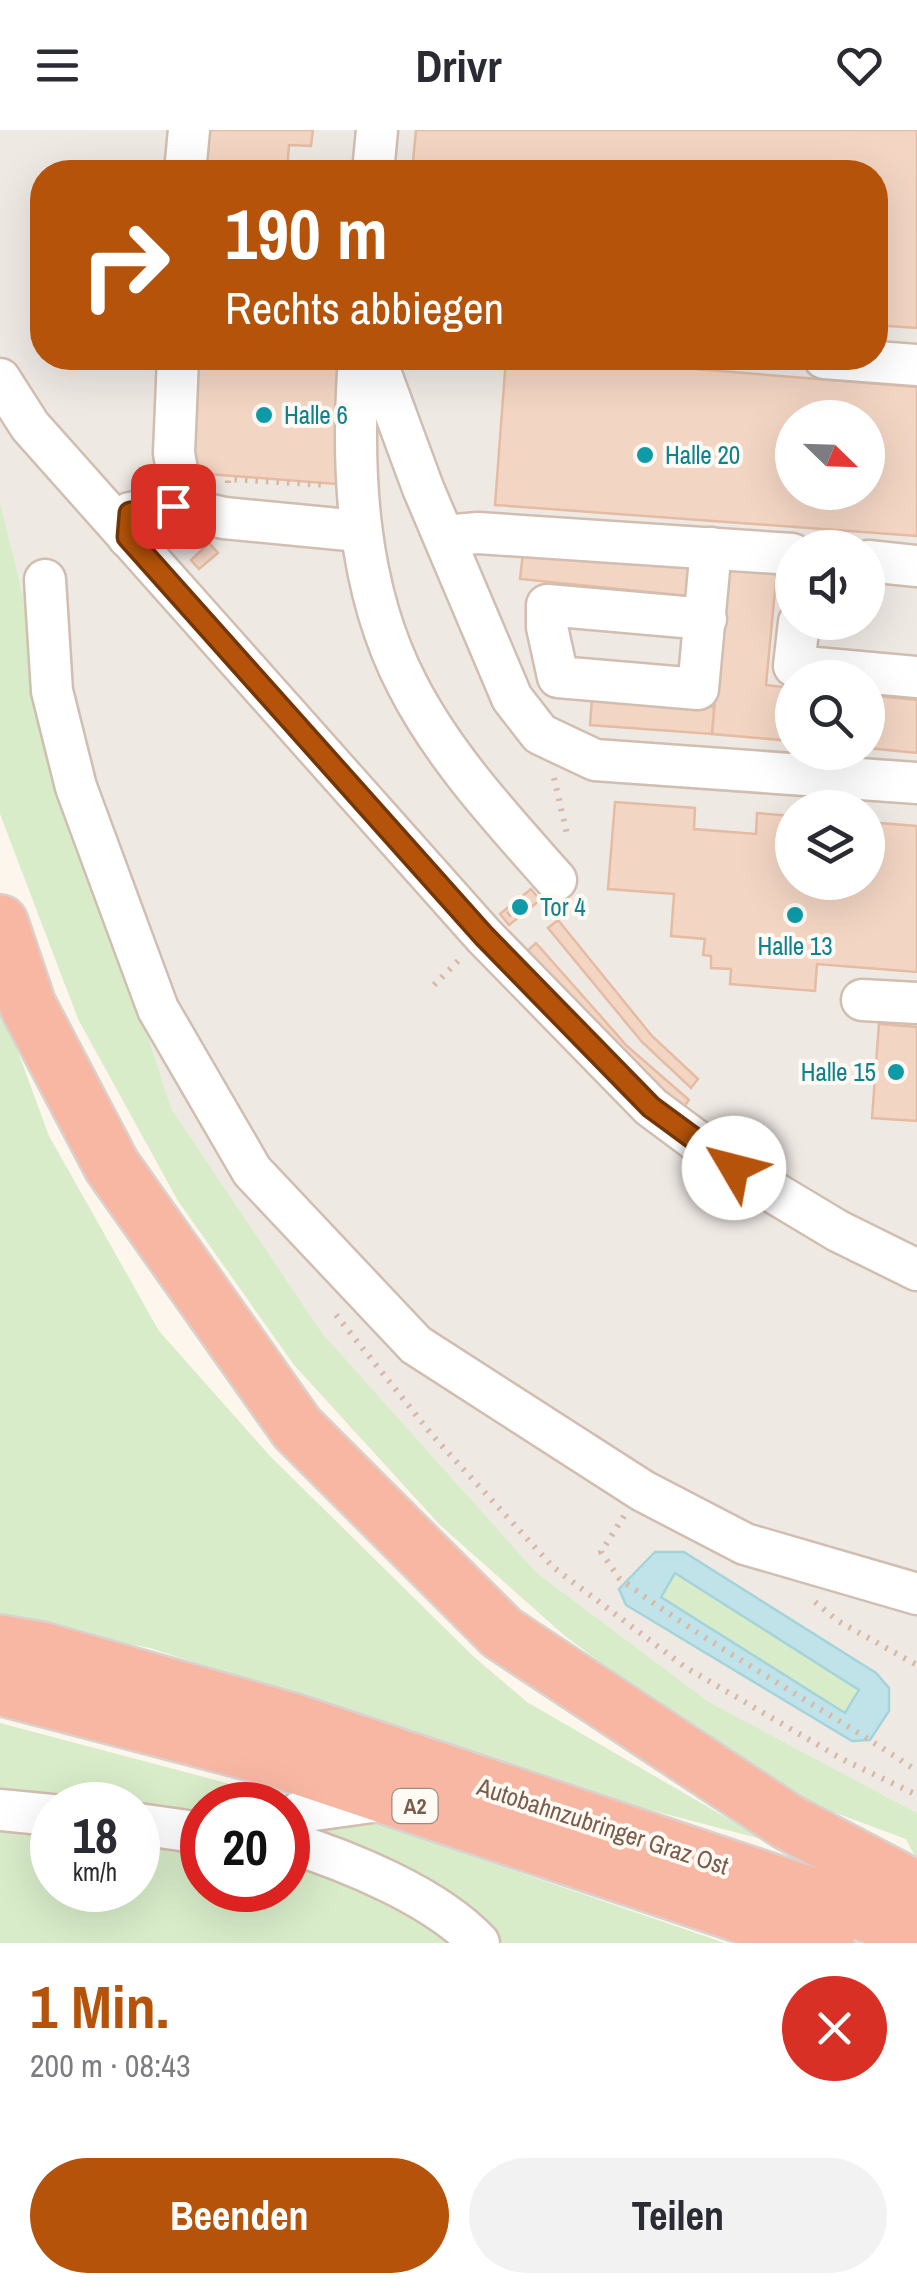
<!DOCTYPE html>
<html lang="de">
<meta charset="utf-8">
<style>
body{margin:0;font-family:"Archivo Narrow",sans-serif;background:#f2f2f3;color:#2b2b33;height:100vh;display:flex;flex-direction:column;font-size:38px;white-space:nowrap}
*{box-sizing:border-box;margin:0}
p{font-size:32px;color:#7c7c81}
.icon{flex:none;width:55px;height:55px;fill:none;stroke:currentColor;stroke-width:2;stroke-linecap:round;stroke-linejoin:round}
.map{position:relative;height:1813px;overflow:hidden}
.panel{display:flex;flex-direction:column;background:#fff;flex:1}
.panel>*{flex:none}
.guide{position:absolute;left:30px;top:30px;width:858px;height:210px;border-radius:40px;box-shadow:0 10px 40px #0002;background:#b45309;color:#fff;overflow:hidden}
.needle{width:65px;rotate:113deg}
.fabs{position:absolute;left:775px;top:270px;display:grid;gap:20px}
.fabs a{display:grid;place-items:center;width:110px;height:110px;border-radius:50%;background:#fff;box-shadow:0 10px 40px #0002;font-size:50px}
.speed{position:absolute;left:30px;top:1652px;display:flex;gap:20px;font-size:50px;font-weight:700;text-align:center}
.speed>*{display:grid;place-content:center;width:130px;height:130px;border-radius:50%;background:#fff;box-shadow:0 10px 40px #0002;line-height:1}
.speed small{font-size:25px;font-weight:400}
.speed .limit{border:15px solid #d22;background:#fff;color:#111}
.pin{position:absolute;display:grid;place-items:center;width:85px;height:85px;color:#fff;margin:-42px;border-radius:20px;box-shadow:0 5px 15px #0006}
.me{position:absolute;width:110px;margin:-55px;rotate:307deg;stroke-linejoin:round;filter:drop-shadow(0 0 8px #0008)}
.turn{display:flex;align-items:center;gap:35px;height:210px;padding:0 30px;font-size:45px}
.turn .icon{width:130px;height:130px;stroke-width:2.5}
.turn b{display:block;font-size:70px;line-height:85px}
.round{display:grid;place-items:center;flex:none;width:105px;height:105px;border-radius:52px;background:#f2f2f3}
.summary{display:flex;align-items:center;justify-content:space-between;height:170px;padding:0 30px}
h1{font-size:60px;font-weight:700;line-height:75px;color:#b45309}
.action{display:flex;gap:20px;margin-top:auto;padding:20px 30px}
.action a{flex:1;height:115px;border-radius:60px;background:#b45309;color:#fff;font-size:40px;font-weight:700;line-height:115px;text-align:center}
.action a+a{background:#f2f2f3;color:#2b2b33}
header{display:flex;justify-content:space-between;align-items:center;height:130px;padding:0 30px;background:#fff;font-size:45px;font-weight:700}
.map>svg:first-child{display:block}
.industrial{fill:#efe9e4;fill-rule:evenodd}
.green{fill:#d8ecc9;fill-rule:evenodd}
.water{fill:#bfe3e8;stroke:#a5d3da;stroke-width:2.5;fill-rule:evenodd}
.building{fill:#f3d5c3;stroke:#e6bba3;stroke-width:2.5;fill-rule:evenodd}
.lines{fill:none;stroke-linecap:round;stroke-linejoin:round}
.minor-casing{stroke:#d1beb0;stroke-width:45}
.highway-casing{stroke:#dad1cd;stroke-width:60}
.path{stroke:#d9b8a5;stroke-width:6;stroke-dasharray:2.5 8;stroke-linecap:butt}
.minor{stroke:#fff;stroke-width:40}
.highway{stroke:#f7b7a3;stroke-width:55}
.route-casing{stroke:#753606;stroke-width:25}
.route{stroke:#b45309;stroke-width:18}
.culture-dot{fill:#0f9aa8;stroke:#fffaf3;stroke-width:4}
.labels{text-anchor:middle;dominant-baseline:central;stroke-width:8;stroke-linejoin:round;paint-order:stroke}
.shield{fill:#fffaf3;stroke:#a28b7f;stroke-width:2.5}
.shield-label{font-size:22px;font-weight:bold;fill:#7a5c4d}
.culture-label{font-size:25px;fill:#0d838f;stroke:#fffaf3;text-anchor:start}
.street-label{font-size:25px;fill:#7a5c4d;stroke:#fffaf3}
</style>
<header><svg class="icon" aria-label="menu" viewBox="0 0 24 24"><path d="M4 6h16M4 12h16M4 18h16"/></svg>Drivr<svg class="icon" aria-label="heart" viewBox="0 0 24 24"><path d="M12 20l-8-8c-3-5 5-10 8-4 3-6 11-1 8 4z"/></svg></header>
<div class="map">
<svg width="917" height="1813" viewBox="0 0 917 1813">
<rect width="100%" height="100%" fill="#fdf6ec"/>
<!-- industrial -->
<path class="industrial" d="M0,0H917V1683L709,1572L537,1443L322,1203L171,978L79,692L0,372ZM42,42H875V228H42ZM792,288H868V362H792ZM792,418H868V492H792ZM792,548H868V622H792ZM792,678H868V752H792Z"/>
<!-- green -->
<g class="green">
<path d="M0,372L79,692L171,978L322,1203L537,1443L709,1572L917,1683V1730L906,1709L817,1676L679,1591L565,1506L440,1395L294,1235L178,1071L78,889L0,684Z"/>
<path d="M0,873L49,1006L159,1201L270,1326L474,1527L527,1572L765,1710L639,1677L150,1518L0,1489Z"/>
<path d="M676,1443L860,1561L845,1584L661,1466Z"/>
<path d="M0,1593L370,1691L725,1813H0ZM52,1675H138V1760H52ZM202,1675H288V1760H202Z"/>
</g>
<!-- water -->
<path class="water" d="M655,1422H684L876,1543L889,1558V1581L870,1610L852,1611L626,1475L619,1459ZM675,1443L859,1560L845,1583L661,1467Z"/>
<!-- building -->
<g class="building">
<path d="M203,0H313L311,16L289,15L287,42H207L201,38Z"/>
<path d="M416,0H917V198L875,195V42H412Z"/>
<path d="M192,228H347L336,354L182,342Z"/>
<path d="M506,228H560L917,257V406L495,375ZM792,288H868V362H792Z"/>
<path d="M209,413L218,423L199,439L191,430Z"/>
<path d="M523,422L700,439L697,467L520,449Z"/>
<path d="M727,434L777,439L766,555L792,558V611L712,604Z"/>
<path d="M868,565L917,570V623L868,618Z"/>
<path d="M592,568L714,577L712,604L590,595Z"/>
<path d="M615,672L695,678L694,699L756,704L757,683L792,686V752H868V692L917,696V842L817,834L815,861L730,854L731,839L711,838V826L703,825L705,809L671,806L674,764L608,759Z"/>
<path d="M531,759L540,770L509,795L500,784Z"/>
<path d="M558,790L652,906L698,949L691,958L642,912L548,798Z"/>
<path d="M536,813L627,916L689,970L682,979L617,923L525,823Z"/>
<path d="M879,894L917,897V991L872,988Z"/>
</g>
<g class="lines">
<!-- minor casing -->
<g class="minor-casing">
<g id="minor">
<path d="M185,42L189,0"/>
<path d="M373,42L377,0"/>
<path d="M178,228L174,323L179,352L197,378"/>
<path d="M359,228C351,337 356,457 408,556C445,628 503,690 556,750"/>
<path d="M375,228L423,358L512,568L540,604L595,630L917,653"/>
<path d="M824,228L917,235"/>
<path d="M0,249L30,296L484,806L651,977L733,1038L838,1101L917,1140"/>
<path d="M444,406L478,403L792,424"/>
<path d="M128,407L130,383L173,376L224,388L359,401"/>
<path d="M868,431L917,436"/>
<path d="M45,450L52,561L76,657L158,879L252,1041L416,1215L643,1361L745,1414L917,1464"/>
<path d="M706,489L547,475V497L558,547L698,559L711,418"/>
<path d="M799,492L794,536L917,547"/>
<path d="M862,870L917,873"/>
<path d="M0,1680L52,1685"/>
<path d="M288,1690L300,1682L386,1670"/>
<path d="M138,1694L202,1703"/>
<path d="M288,1712C348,1731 435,1766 479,1813"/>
</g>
</g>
<!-- highway casing -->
<g class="highway-casing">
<g id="highway">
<path d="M0,793L28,876L112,1036L297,1298L502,1503L788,1692L917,1760"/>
<path d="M0,1513L41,1520L291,1591L917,1801"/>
<path d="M0,1557L276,1629L826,1813"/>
</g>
</g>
<!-- path -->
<g class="path">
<path d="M228,353V349L327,355"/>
<path d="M554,648L568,708"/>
<path d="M508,785L530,769"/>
<path d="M434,855L462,827"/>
<path d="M336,1185L433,1306L553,1437L685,1537L842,1629L917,1665"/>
<path d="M624,1386L601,1422L619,1448C714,1519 819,1575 917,1641"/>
<path d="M815,1472L838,1491L917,1535"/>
</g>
<!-- minor -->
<use href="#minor" class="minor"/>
<!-- highway -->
<use href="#highway" class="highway"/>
</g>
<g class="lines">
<!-- route casing -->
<g class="route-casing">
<path id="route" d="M173,376L130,383L128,407L484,806L651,977L734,1038"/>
</g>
<!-- route -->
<use href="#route" class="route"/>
</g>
<!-- markers -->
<g class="culture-dot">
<circle cx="264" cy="285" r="10"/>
<circle cx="645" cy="325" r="10"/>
<circle cx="520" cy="777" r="10"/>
<circle cx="795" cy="785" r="10"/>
<circle cx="896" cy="942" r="10"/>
</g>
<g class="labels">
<!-- shield labels -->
<rect class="shield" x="392.5" y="1659" width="45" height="34" rx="8"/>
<g class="shield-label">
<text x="415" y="1676">A2</text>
</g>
<!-- culture labels -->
<g class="culture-label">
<text x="284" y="285">Halle 6</text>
<text x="665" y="325">Halle 20</text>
<text x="540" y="777">Tor 4</text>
<text x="795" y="816" text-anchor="middle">Halle 13</text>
<text x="876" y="942" text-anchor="end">Halle 15</text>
</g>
<!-- street labels -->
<g class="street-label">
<text transform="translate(603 1696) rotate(18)">Autobahnzubringer Graz Ost</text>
</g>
</g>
</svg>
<div class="fabs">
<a><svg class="needle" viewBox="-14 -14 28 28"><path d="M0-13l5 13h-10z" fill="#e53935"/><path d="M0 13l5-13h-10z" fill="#7c7c81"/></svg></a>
<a><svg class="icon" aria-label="sound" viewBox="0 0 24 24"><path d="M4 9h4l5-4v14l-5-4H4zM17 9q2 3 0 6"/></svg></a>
<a><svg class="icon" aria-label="search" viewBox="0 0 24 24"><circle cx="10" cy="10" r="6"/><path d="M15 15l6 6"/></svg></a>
<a><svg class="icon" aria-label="layers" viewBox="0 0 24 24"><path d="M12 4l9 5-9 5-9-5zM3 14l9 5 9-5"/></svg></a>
</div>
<div class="speed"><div>18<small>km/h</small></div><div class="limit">20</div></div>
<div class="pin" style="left:173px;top:376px;background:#d93025"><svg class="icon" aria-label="arrive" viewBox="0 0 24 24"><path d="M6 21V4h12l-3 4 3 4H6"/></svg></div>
<svg class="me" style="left:734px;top:1038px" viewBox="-20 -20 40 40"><circle r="19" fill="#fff"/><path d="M0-13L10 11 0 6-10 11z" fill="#b45309"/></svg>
<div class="guide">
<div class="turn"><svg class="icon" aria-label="right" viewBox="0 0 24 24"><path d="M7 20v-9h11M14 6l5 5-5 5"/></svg><div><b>190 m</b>Rechts abbiegen</div></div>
</div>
</div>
<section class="panel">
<div class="summary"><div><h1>1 Min.</h1><p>200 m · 08:43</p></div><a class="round" style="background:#d93025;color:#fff"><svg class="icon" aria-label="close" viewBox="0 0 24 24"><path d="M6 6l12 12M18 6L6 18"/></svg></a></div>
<div class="action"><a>Beenden</a><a>Teilen</a></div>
</section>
